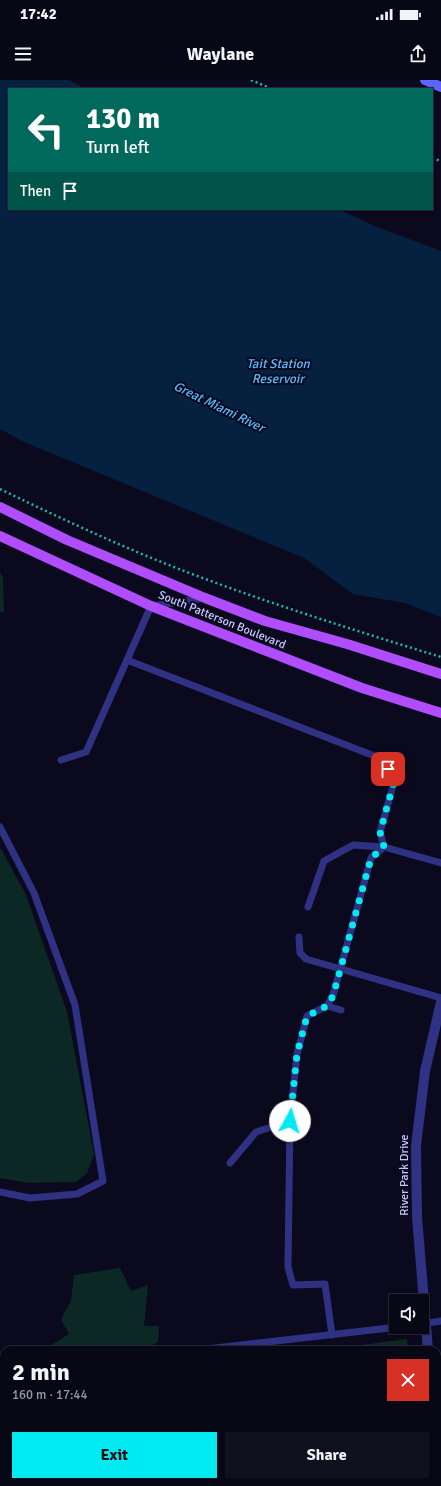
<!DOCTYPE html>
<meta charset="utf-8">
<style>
body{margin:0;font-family:Signika,sans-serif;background:#11101f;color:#f1f3f6;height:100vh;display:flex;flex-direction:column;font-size:15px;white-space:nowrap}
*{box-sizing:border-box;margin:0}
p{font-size:13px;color:#9899a1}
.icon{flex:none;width:22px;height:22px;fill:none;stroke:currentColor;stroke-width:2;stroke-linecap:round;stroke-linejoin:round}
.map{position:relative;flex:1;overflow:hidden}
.details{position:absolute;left:0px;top:1266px;width:441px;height:140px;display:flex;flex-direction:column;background:#080716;border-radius:12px 12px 0 0;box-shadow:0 1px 3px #0004,0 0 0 1px #292835}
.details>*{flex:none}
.banner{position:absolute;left:8px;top:8px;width:425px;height:122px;border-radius:0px;box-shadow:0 1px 3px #0004,0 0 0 1px #292835;background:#00695c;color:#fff;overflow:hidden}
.fabs{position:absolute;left:389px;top:1214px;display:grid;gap:8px}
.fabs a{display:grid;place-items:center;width:40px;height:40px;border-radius:0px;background:#080716;box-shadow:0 1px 3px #0004,0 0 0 1px #292835;font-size:20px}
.pin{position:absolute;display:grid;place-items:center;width:34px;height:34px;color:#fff;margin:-17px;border-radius:8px;box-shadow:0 2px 6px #0006}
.me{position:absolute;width:44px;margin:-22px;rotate:6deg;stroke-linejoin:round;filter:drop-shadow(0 0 3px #0008)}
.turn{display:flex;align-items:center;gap:14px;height:84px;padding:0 12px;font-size:18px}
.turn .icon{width:52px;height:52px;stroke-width:2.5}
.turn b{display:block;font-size:28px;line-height:34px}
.then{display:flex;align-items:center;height:38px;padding:0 12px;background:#0003;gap:8px;font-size:15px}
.round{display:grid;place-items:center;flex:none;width:42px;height:42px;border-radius:0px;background:#11101f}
.headline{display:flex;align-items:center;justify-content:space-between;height:68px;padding:0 12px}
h1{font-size:24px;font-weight:700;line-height:30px}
.button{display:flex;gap:8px;margin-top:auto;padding:8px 12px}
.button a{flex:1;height:46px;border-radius:0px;background:#00ebf1;color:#111;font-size:16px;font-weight:700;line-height:46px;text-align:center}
.button a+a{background:#11101f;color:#f1f3f6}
.status{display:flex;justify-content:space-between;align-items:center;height:28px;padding:0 20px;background:#080716;direction:ltr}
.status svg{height:11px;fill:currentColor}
header{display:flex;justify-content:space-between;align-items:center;height:52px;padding:0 12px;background:#080716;font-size:18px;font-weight:700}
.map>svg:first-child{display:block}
.green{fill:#0c2825}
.water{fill:#062040}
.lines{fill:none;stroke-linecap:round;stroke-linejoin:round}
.path{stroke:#20b9a4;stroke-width:2.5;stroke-dasharray:2 3;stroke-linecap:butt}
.lane{stroke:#2f3282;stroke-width:7}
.street{stroke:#2f3282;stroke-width:10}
.secondary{stroke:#5d65ff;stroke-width:10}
.primary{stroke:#af4dff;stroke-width:10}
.route{stroke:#00ebf1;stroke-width:7;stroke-dasharray:0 12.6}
.labels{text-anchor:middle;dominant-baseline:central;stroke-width:4;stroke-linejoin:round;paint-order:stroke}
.street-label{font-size:12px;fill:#c8c6ff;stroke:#0b091e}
.water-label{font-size:13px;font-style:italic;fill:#54bdff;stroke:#0b091e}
</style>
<div class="status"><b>17:42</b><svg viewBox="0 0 49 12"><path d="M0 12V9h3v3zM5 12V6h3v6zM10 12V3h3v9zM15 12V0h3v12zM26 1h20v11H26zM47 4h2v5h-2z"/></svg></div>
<header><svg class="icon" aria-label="menu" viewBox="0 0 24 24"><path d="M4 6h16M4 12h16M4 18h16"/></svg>Waylane<svg class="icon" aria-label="share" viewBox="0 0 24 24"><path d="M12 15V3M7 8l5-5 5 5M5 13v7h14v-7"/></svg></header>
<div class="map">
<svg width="441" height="1406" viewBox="0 0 441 1406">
<rect width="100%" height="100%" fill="#0b091e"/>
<!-- green -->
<g class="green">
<path d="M0,492L3,498L4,532H0Z"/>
<path d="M0,767L26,815L67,932L94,1074L87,1093L76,1102L28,1103L0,1098Z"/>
<path d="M120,1188L131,1211L148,1205L144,1246H159L158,1262L144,1270H43L69,1254L61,1239L71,1221L74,1195Z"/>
<path d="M407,1259L408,1270H349L354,1266Z"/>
<path d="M79,1402H110L109,1406H78Z"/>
<path d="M360,1402H423L424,1406H361Z"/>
</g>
<!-- water -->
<path class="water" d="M0,0H69L86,9H9V129H338L377,147L441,171V537L405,523L353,514L304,478L22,361L0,349Z"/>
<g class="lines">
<!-- path -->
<g class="path">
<path d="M251,0L272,9"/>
<path d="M432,78L441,81"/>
<path d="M0,409C68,442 137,474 208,500C284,528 363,553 441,577"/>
</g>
<!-- lane -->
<g class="lane">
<path d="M127,580L377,677L388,689L394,702L380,752L384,767L441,783"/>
<path d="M61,680L86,672L151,526L205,518"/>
<path d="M0,747L34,813L75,925L103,1101L77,1114L30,1118L0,1112"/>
<path d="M308,827L324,781L353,765L384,767"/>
<path d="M299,857L300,873L306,879L441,918"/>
<path d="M327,926L341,930"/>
<path d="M230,1083L256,1052L290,1041"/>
<path d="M422,1244L441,1241"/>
<path d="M332,1255L325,1204L293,1205L288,1187L290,1041L297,974L307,936L327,926L333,915L371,778L384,767"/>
<path d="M198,1270L398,1247"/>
<path d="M0,1360L4,1358"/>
</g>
<!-- street -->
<g class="street">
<path d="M428,1270L417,1137L416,1066L425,991L441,922"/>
<path d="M437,1347L441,1383"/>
</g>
<!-- secondary -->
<path class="secondary" d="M425,0L441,7"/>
<!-- primary -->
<g class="primary">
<path d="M0,427L67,460L205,518L265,541L347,564L441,594"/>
<path d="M0,456L151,526L362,608L441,633"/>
</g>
</g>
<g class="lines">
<!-- route -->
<path class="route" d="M290,1041L297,974L307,936L327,926L333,916L371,778L384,767L380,752L394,702L388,689"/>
</g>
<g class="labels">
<!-- street labels -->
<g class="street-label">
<text transform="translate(222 540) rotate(22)">South Patterson Boulevard</text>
<text transform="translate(404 1095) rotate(-90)">River Park Drive</text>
</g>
<!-- water labels -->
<g class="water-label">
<text x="278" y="284">Tait Station<tspan x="278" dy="15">Reservoir</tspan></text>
<text transform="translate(219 327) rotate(26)">Great Miami River</text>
</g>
</g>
</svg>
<div class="fabs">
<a><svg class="icon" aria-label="sound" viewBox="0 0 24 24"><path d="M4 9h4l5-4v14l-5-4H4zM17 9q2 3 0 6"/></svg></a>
</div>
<div class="pin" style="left:388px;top:689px;background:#d93025"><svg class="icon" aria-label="arrive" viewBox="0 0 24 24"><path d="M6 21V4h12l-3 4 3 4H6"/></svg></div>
<svg class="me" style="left:290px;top:1041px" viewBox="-20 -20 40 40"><circle r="19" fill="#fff"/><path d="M0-13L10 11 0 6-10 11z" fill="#00ebf1"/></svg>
<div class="banner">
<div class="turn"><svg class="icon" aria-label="left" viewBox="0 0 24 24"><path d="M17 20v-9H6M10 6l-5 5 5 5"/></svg><div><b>130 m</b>Turn left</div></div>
<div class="then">Then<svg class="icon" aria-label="arrive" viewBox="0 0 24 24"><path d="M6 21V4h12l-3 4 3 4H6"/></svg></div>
</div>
<section class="details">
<div class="headline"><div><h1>2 min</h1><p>160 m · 17:44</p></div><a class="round" style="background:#d93025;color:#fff"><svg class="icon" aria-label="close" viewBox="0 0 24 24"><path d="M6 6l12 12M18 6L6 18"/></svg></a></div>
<div class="button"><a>Exit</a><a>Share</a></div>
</section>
</div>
